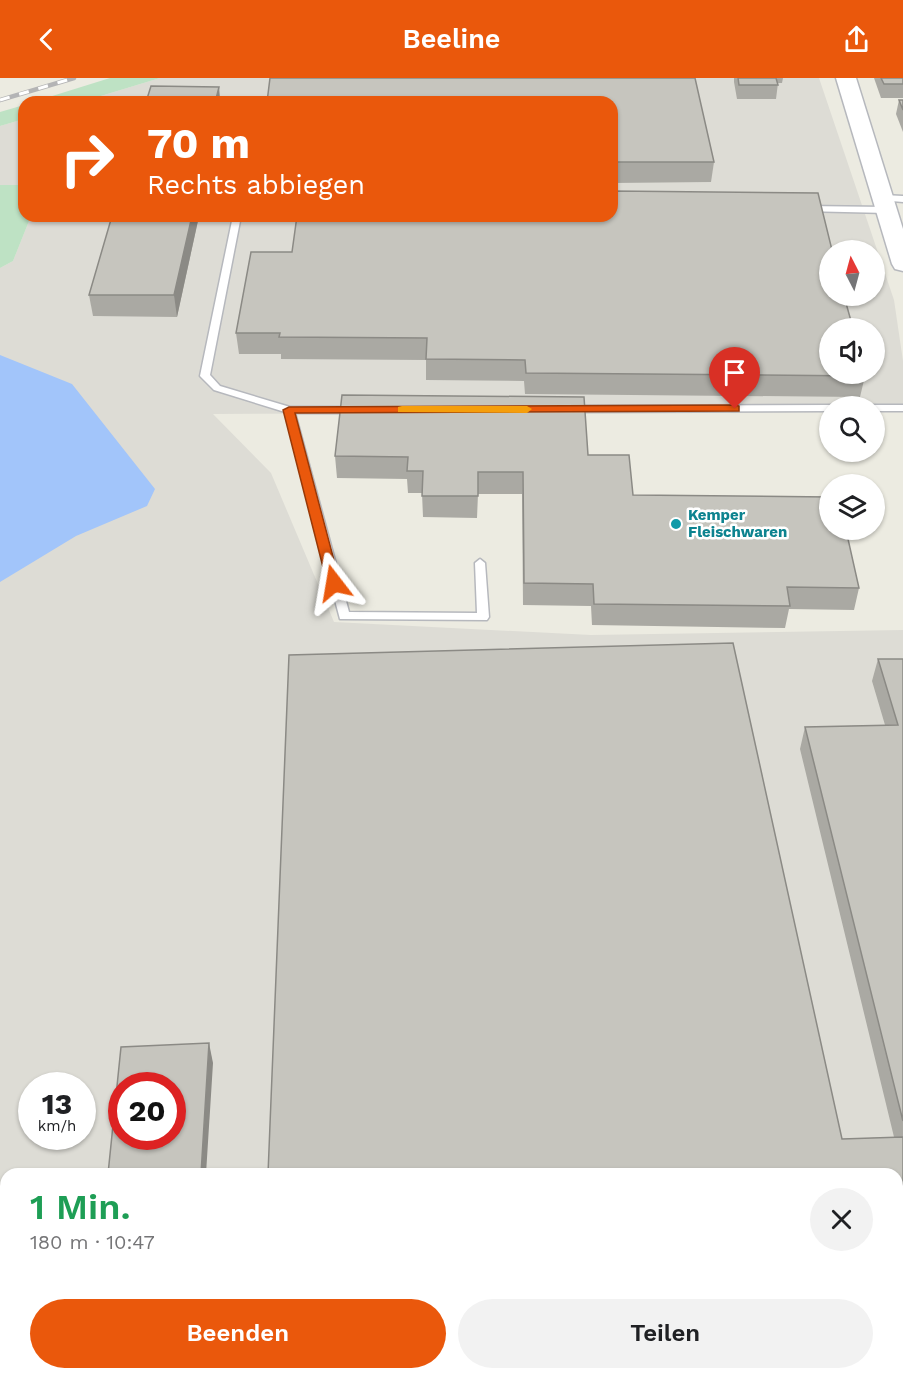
<!DOCTYPE html>
<html lang="de">
<meta charset="utf-8">
<style>
body{margin:0;font-family:"Work Sans",sans-serif;background:#f2f2f2;color:#202124;height:100vh;display:flex;flex-direction:column;font-size:22px;white-space:nowrap}
*{box-sizing:border-box;margin:0}
p{font-size:20px;color:#757577}
.icon{flex:none;width:33px;height:33px;fill:none;stroke:currentColor;stroke-width:2;stroke-linecap:round;stroke-linejoin:round}
.map{position:relative;flex:1;overflow:hidden}
.panel{position:absolute;left:0px;top:1090px;width:903px;height:212px;display:flex;flex-direction:column;background:#fff;border-radius:18px 18px 0 0;box-shadow:0 2px 4px #0004}
.panel>*{flex:none}
.banner{position:absolute;left:18px;top:18px;width:600px;height:126px;border-radius:18px;box-shadow:0 2px 4px #0004;background:#ea580c;color:#fff;overflow:hidden}
.needle{width:39px;rotate:354deg}
.fabs{position:absolute;left:819px;top:162px;display:grid;gap:12px}
.fabs a{display:grid;place-items:center;width:66px;height:66px;border-radius:50%;background:#fff;box-shadow:0 2px 4px #0004;font-size:30px}
.speed{position:absolute;left:18px;top:994px;display:flex;gap:12px;font-size:30px;font-weight:700;text-align:center}
.speed>*{display:grid;place-content:center;width:78px;height:78px;border-radius:50%;background:#fff;box-shadow:0 2px 4px #0004;line-height:1}
.speed small{font-size:15px;font-weight:400}
.speed .limit{border:9px solid #d22;background:#fff;color:#111}
.pin{position:absolute;display:grid;place-items:center;width:51px;height:51px;color:#fff;margin:-62px -26px;border-radius:50% 50% 50% 0;rotate:-45deg;box-shadow:0 0 6px #0007}
.pin .icon{rotate:45deg}
.me{position:absolute;width:66px;margin:-33px;rotate:346deg;stroke-linejoin:round;filter:drop-shadow(0 0 4px #0008)}
.turn{display:flex;align-items:center;gap:21px;height:126px;padding:0 30px;font-size:27px}
.turn .icon{width:78px;height:78px;stroke-width:2.5}
.turn b{display:block;font-size:42px;line-height:51px}
.round{display:grid;place-items:center;flex:none;width:63px;height:63px;border-radius:32px;background:#f2f2f2}
.head{display:flex;align-items:center;justify-content:space-between;height:102px;padding:0 30px}
h1{font-size:36px;font-weight:600;line-height:45px;color:#1e9e55}
.action{display:flex;gap:12px;margin-top:auto;padding:12px 30px}
.action a{flex:1;height:69px;border-radius:36px;background:#ea580c;color:#fff;font-size:24px;font-weight:600;line-height:69px;text-align:center}
.action a+a{background:#f2f2f2;color:#202124}
header{display:flex;justify-content:space-between;align-items:center;height:78px;padding:0 30px;background:#ea580c;color:#fff;font-size:27px;font-weight:600}
.map>svg:first-child{display:block}
.industrial{fill:#dddcd5;fill-rule:evenodd}
.green{fill:#bee2c4}
.water{fill:#a2c5fa}
.lines{fill:none;stroke-linecap:round;stroke-linejoin:round}
.service-casing{stroke:#b6b8bd;stroke-width:3}
.tertiary-casing{stroke:#b6b8bd;stroke-width:3}
.service{fill:#fff;fill-rule:evenodd}
.tertiary{fill:#fff;fill-rule:evenodd}
.rail-casing{stroke:#b4b4b5;stroke-width:4.5}
.rail{stroke:#fff;stroke-width:3;stroke-dasharray:10;stroke-linecap:butt}
.wall{fill:#aaa9a3}
.shaded-wall{fill:#8b8a85}
.building{fill:#c6c5be;stroke:#8b8a85;stroke-width:1.5;fill-rule:evenodd}
.route{fill:#ea580c;stroke:#983908;stroke-width:1.5}
.slow{fill:#f59e0b}
.culture-dot{fill:#0f9aa8;stroke:#fff;stroke-width:2}
.labels{text-anchor:middle;dominant-baseline:central;stroke-width:5;stroke-linejoin:round;paint-order:stroke}
.culture-label{font-size:15px;font-weight:bold;fill:#0d838f;stroke:#fff;text-anchor:start}
</style>
<header><svg class="icon" aria-label="back" viewBox="0 0 24 24"><path d="M15 5l-7 7 7 7"/></svg>Beeline<svg class="icon" aria-label="share" viewBox="0 0 24 24"><path d="M12 15V3M7 8l5-5 5 5M5 13v7h14v-7"/></svg></header>
<div class="map">
<svg width="903" height="1301" viewBox="0 0 903 1301">
<rect width="100%" height="100%" fill="#ecebe1"/>
<!-- industrial -->
<g class="industrial">
<path d="M160,0H819L894,222L903,283V333H875L874,328H830L829,334L213,336L271,395L334,544L591,557L903,552V1301H0V190L13,183L31,138H612V24H81ZM830,172H874V218H830ZM830,250H874V296H830ZM32,1008H82V1059H32ZM122,1008H172V1059H122ZM6,1096H897V1296H6Z"/>
<path d="M24,41V107H0V48Z"/>
</g>
<!-- green -->
<g class="green">
<path d="M110,0H160L81,24H33Z"/>
<path d="M24,27V41L0,48V34Z"/>
<path d="M0,107H24V138H31L13,183L0,190Z"/>
</g>
<!-- water -->
<path class="water" d="M0,277L72,306L155,411L147,428L76,458L0,504Z"/>
<g class="lines">
<!-- service casing -->
<g class="service-casing">
<g id="service">
<path d="M883,117L903,118V124L880,122V118Z"/>
<path d="M805,128L887,129L891,132L887,135L802,133V129Z"/>
<path d="M233,138H241L210,297L220,308L290,329H354L359,332L354,335H295L349,534L477,535L475,485L480,481L485,485L489,539L487,542L340,541L285,334L214,312L200,298Z"/>
<path d="M830,327L834,328H830V333L570,334L565,331L570,328Z"/>
<path d="M874,327H903V333H874V328H870Z"/>
<rect x="897" y="1164" width="6" height="14"/>
<path d="M897,1189L903,1193V1231L897,1228Z"/>
</g>
</g>
<!-- tertiary casing -->
<g class="tertiary-casing">
<path id="tertiary" d="M836,0H856L903,151V193L895,191L892,186Z"/>
</g>
<!-- service -->
<use href="#service" class="service"/>
<!-- tertiary -->
<use href="#tertiary" class="tertiary"/>
<!-- rail casing -->
<g class="rail-casing">
<path id="rail" d="M0,22L74,0"/>
</g>
<!-- rail -->
<use href="#rail" class="rail"/>
</g>
<!-- wall -->
<g class="wall">
<path d="M734,0H783L782,5H778L776,21H737L734,4Z"/>
<path d="M874,0H903V20H881Z"/>
<path d="M219,9L220,24H146Z"/>
<path d="M899,22H903V54L896,36Z"/>
<path d="M612,24L714,84L711,104L612,105Z"/>
<path d="M199,138L177,239L93,238L89,217Z"/>
<path d="M251,174L865,298L860,319L525,316L524,303L426,302V282L281,281V276H239L236,255Z"/>
<path d="M588,377L633,417L859,510L854,532L789,531L785,550L592,547L591,528L523,527L522,416H478L477,440L423,439L422,415H408L407,401L337,400L335,378Z"/>
<path d="M878,581H903V1125L897,1126V1096L842,1061L894,1059L800,671L805,649L885,647L872,603Z"/>
</g>
<!-- shaded-wall -->
<g class="shaded-wall">
<path d="M219,9L220,24H216V21Z"/>
<path d="M192,138H199L177,239L174,217Z"/>
<path d="M209,965L213,985L206,1096H201Z"/>
</g>
<!-- building -->
<g class="building">
<path d="M270,0H695L714,84H612V24H267Z"/>
<path d="M738,0H776L778,7H739Z"/>
<path d="M881,0H903V6H884Z"/>
<path d="M151,8L219,9L216,21H196L195,24H146Z"/>
<path d="M899,22H903V32Z"/>
<path d="M612,113L818,115L832,172H830V218H844L853,250H830V296H864L865,298L526,295L525,282L426,281L427,260L279,259L280,255H236L251,174H292L297,138H612Z"/>
<path d="M112,138H192L174,217H89Z"/>
<path d="M342,317L584,319L588,377H629L633,417L830,419V452H846L859,510L787,509L790,528L594,526L593,506L524,505L523,394H478V418H422L423,393H407L408,379L335,378Z"/>
<path d="M733,565L842,1061L903,1059V1107H897V1096H268L289,577Z"/>
<path d="M878,581H903V1043L805,649L898,647Z"/>
<path d="M209,965L201,1096H108L121,969ZM122,1008H172V1059H122Z"/>
<path d="M280,1296H893L894,1301H279Z"/>
</g>
<!-- route -->
<path class="route" d="M735,327L739,328V333L295,335L340,505L334,509L327,505L283,332L289,329Z"/>
<!-- slow -->
<path class="slow" d="M402,328H527L532,331L527,335L398,334V329Z"/>
<!-- markers -->
<circle class="culture-dot" cx="676" cy="446" r="6"/>
<g class="labels">
<!-- culture labels -->
<g class="culture-label">
<text x="688" y="437">Kemper<tspan x="688" dy="17">Fleischwaren</tspan></text>
</g>
</g>
</svg>
<div class="fabs">
<a><svg class="needle" viewBox="-14 -14 28 28"><path d="M0-13l5 13h-10z" fill="#e53935"/><path d="M0 13l5-13h-10z" fill="#757577"/></svg></a>
<a><svg class="icon" aria-label="sound" viewBox="0 0 24 24"><path d="M4 9h4l5-4v14l-5-4H4zM17 9q2 3 0 6"/></svg></a>
<a><svg class="icon" aria-label="search" viewBox="0 0 24 24"><circle cx="10" cy="10" r="6"/><path d="M15 15l6 6"/></svg></a>
<a><svg class="icon" aria-label="layers" viewBox="0 0 24 24"><path d="M12 4l9 5-9 5-9-5zM3 14l9 5 9-5"/></svg></a>
</div>
<div class="speed"><div>13<small>km/h</small></div><div class="limit">20</div></div>
<div class="pin" style="left:735px;top:331px;background:#d93025"><svg class="icon" aria-label="arrive" viewBox="0 0 24 24"><path d="M6 21V4h12l-3 4 3 4H6"/></svg></div>
<svg class="me" style="left:334px;top:505px" viewBox="-20 -20 40 40"><path d="M0-17L14 15 0 8-14 15z" fill="#ea580c" stroke="#fff" stroke-width="4"/></svg>
<div class="banner">
<div class="turn"><svg class="icon" aria-label="right" viewBox="0 0 24 24"><path d="M7 20v-9h11M14 6l5 5-5 5"/></svg><div><b>70 m</b>Rechts abbiegen</div></div>
</div>
<section class="panel">
<div class="head"><div><h1>1 Min.</h1><p>180 m · 10:47</p></div><a class="round"><svg class="icon" aria-label="close" viewBox="0 0 24 24"><path d="M6 6l12 12M18 6L6 18"/></svg></a></div>
<div class="action"><a>Beenden</a><a>Teilen</a></div>
</section>
</div>
